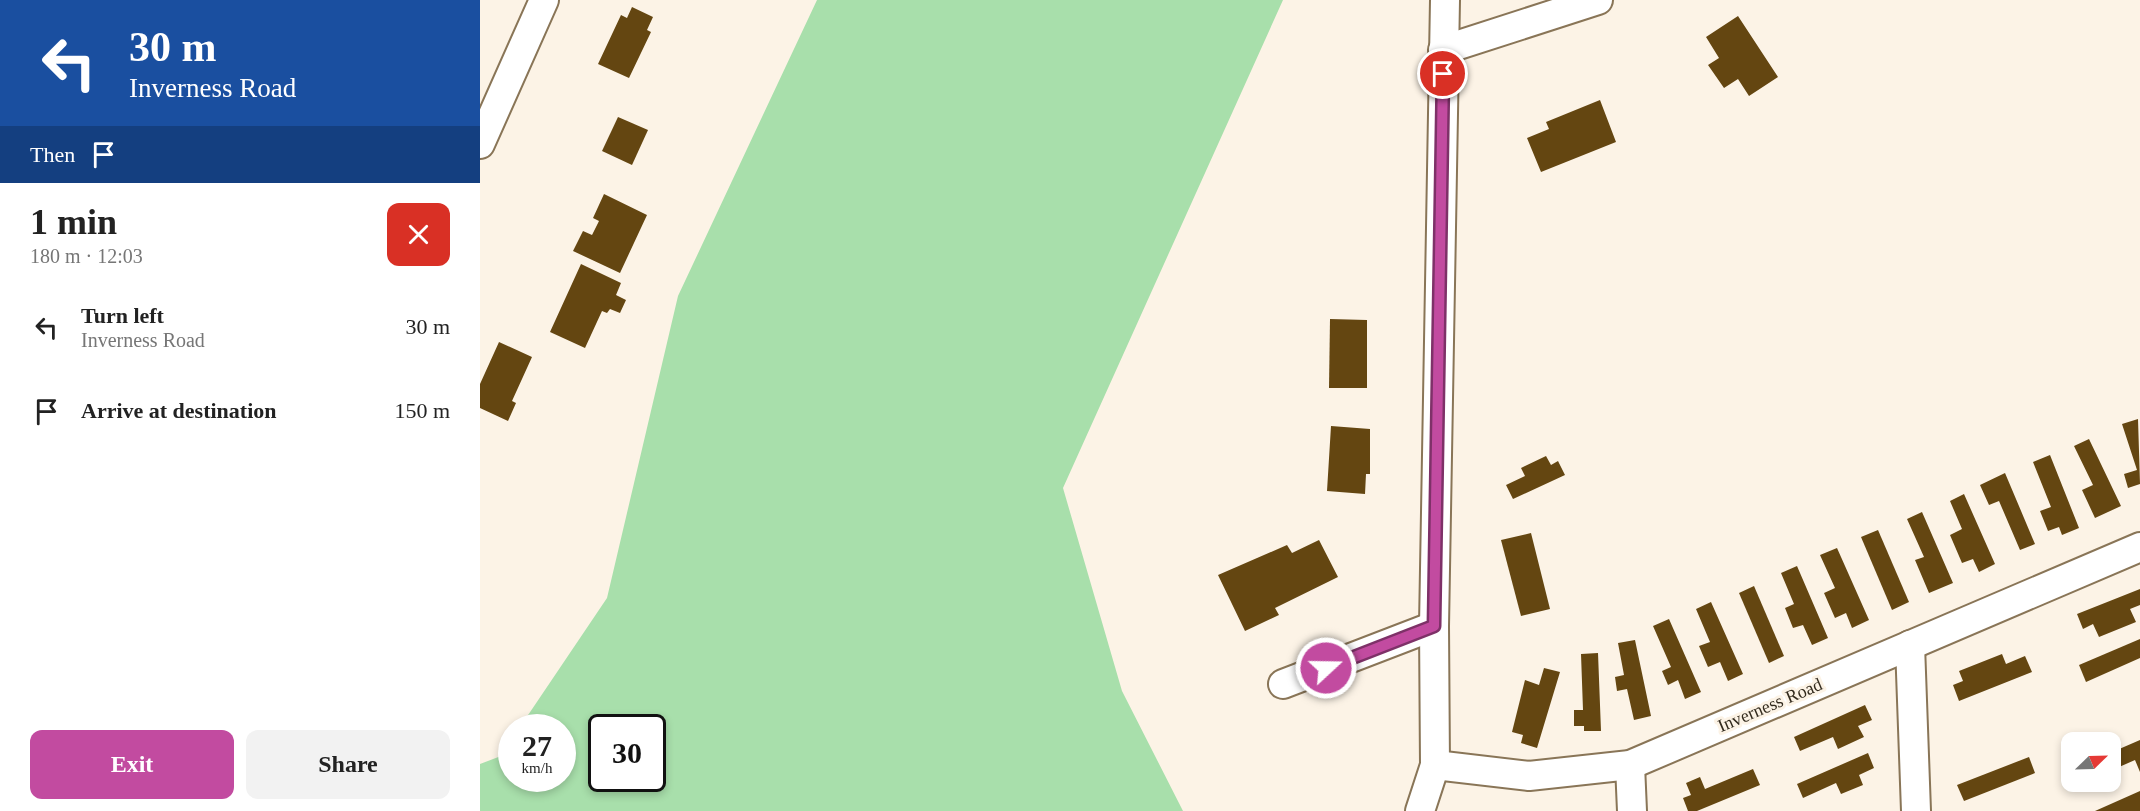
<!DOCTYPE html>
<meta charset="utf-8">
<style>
body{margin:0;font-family:Georgia,serif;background:#f2f2f2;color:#222;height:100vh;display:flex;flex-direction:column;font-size:22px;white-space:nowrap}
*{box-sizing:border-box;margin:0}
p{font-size:20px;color:#767676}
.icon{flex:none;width:33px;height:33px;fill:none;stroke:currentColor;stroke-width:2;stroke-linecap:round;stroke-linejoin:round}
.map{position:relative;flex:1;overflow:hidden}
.drawer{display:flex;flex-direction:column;background:#fff;width:480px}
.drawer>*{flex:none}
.top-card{background:#1a4fa0;color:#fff;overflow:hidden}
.needle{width:39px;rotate:67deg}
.buttons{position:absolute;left:1581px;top:732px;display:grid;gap:12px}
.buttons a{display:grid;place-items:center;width:60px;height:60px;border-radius:12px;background:#fff;box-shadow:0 3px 9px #0003;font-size:30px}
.speed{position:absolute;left:18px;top:714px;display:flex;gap:12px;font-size:30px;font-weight:700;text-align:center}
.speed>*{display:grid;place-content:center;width:78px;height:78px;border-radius:50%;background:#fff;box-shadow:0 3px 9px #0003;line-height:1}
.speed small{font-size:15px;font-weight:400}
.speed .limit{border:3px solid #111;border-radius:9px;background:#fff;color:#111}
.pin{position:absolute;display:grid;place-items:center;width:51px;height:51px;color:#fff;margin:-26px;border:3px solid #fff;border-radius:50%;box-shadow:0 2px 6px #0007}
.me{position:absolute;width:66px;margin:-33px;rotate:69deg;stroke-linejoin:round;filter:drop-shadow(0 0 4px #0008)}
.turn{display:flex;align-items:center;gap:21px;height:126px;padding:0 30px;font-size:27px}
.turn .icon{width:78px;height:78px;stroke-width:2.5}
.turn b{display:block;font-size:42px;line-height:51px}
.then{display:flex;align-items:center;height:57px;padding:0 30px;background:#0003;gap:12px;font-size:22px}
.round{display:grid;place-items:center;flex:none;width:63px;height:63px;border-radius:12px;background:#f2f2f2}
.overview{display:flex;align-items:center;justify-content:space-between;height:102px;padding:0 30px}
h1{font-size:36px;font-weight:700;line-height:45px}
.cta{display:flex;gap:12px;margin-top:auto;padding:12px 30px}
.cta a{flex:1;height:69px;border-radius:12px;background:#c24ba0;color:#fff;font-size:24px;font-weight:700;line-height:69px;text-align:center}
.cta a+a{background:#f2f2f2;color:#222}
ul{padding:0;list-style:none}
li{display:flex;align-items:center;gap:18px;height:84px;padding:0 30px}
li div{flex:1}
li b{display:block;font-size:22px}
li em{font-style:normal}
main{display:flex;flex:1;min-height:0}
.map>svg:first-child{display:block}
.green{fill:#a8dfab;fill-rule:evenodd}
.building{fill:#644611}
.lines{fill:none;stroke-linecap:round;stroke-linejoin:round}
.minor-casing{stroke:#897557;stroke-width:32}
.minor{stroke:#fff;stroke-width:28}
.route-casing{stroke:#7e3168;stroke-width:15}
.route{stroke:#c24ba0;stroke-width:10}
.labels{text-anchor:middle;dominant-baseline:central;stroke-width:6;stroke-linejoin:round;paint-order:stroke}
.street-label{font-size:18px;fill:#332b1e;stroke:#fcf3e6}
</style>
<main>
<section class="drawer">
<div class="top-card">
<div class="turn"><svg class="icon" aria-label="left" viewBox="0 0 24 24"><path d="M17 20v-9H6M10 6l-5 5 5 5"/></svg><div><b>30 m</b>Inverness Road</div></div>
<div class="then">Then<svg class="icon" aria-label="arrive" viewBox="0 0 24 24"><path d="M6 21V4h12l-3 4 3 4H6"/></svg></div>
</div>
<div class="overview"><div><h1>1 min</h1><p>180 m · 12:03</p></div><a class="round" style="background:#d93025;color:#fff"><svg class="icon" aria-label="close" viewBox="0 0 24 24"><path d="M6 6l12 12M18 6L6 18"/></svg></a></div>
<ul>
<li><svg class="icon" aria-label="left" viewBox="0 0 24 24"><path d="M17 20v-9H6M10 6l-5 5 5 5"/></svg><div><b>Turn left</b><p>Inverness Road</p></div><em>30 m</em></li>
<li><svg class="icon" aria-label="arrive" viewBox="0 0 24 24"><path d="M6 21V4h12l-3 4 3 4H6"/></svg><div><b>Arrive at destination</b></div><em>150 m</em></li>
</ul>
<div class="cta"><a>Exit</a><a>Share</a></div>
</section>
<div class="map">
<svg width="1660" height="811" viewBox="0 0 1660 811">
<rect width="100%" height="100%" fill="#fcf3e6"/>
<!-- green -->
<path class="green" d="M337,0H803L583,488L642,691L703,811H0V764L21,756L31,741L32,778H82V728L40,727L127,598L198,296ZM122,728H172V778H122Z"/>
<!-- building -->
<g class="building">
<path d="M152,7L173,17L167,30L171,32L149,78L118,64L141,15L147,18Z"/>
<path d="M1258,16L1298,77L1269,96L1258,79L1244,88L1228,65L1239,58L1226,37Z"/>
<path d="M1120,100L1136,142L1061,172L1047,138L1069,129L1066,122Z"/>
<path d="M138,117L168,130L152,165L122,151Z"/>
<path d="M124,194L167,215L140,273L93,251L103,231L112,235L119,221L113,218Z"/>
<path d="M101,264L141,283L136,295L146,300L140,313L130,309L127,313L122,311L105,348L70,332Z"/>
<path d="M850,319L887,320V388H849Z"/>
<path d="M19,342L52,357L32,401L36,403L28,421L0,408V384Z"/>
<path d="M1658,419L1660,484L1648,488L1644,474L1657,470L1642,424Z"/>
<path d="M851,426L890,429V474H886L885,494L847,491Z"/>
<path d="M1609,439L1641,506L1615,518L1602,490L1613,485L1594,446Z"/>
<path d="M1570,455L1599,528L1582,535L1579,527L1568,531L1560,511L1571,507L1553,462Z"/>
<path d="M1066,456L1071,465L1078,461L1085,475L1033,499L1026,485L1045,476L1041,468Z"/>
<path d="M1525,473L1555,544L1540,550L1519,501L1509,505L1500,485Z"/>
<path d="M1484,494L1515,564L1499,572L1493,559L1482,563L1470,535L1482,529L1470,501Z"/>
<path d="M1442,512L1473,583L1449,593L1435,560L1444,557L1427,519Z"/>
<path d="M1398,530L1429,602L1412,610L1381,537Z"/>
<path d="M1051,533L1070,609L1041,616L1021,540Z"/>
<path d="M839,540L858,577L795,608L799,615L765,631L738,575L807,545L812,553Z"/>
<path d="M1357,548L1389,620L1372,628L1366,613L1355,618L1344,593L1355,588L1340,555Z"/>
<path d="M1317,566L1348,638L1332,645L1323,625L1313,628L1305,608L1314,604L1301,573Z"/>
<path d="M1274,586L1304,656L1289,663L1259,593Z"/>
<path d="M1660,589V605L1650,609L1656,622L1619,637L1613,624L1603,629L1597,614Z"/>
<path d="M1231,602L1263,674L1248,681L1240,662L1228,667L1219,646L1230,642L1216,609Z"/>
<path d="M1189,619L1221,692L1205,699L1198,680L1188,685L1182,671L1191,667L1173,626Z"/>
<path d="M1660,639V658L1606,682L1599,665Z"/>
<path d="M1155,640L1171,716L1154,720L1147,689L1137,691L1135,677L1144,675L1138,643Z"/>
<path d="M1118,653L1121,731H1104V726H1094V710H1103L1101,654Z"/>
<path d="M1522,654L1526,664L1545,656L1552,672L1479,701L1473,685L1483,681L1479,671Z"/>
<path d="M1064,668L1080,672L1057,748L1041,743L1043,735L1032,732L1045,680L1059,685Z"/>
<path d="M1385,705L1392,720L1378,726L1384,737L1358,749L1353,737L1320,751L1314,737Z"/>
<path d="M1660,740V772L1655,760L1630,771V753Z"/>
<path d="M1388,753L1394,768L1379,775L1383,785L1361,794L1356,783L1323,798L1317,784Z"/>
<path d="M1549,757L1555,773L1484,801L1477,785Z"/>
<path d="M1273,769L1280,785L1217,811H1208L1203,798L1211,795L1206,783L1220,777L1225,789Z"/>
<path d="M1660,791V811H1615Z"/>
</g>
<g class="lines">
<!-- minor casing -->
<g class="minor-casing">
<g id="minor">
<path d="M963,50L1118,0"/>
<path d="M0,144L64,0"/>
<path d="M1430,645L1436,811"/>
<path d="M803,684L954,626"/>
<path d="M955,765L1049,776L1150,765L1660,547"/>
<path d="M1150,765L1152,811"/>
<path d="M940,811L955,765L954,626L965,0"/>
</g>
</g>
<!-- minor -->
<use href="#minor" class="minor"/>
</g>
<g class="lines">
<!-- route casing -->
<g class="route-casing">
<path id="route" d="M846,668L954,626L963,74"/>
</g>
<!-- route -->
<use href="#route" class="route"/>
</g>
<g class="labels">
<!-- street labels -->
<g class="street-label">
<text transform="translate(1290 705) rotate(-23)">Inverness Road</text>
</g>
</g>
</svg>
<div class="buttons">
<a><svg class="needle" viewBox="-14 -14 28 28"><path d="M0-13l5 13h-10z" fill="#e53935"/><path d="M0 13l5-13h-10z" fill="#767676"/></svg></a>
</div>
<div class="speed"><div>27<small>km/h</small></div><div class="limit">30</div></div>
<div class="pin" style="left:963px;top:74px;background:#d93025"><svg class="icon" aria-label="arrive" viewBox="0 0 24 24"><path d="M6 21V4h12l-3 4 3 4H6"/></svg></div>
<svg class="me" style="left:846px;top:668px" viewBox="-20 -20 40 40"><circle r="17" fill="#c24ba0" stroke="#fff" stroke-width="3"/><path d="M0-11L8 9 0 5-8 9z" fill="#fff"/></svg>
</div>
</main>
